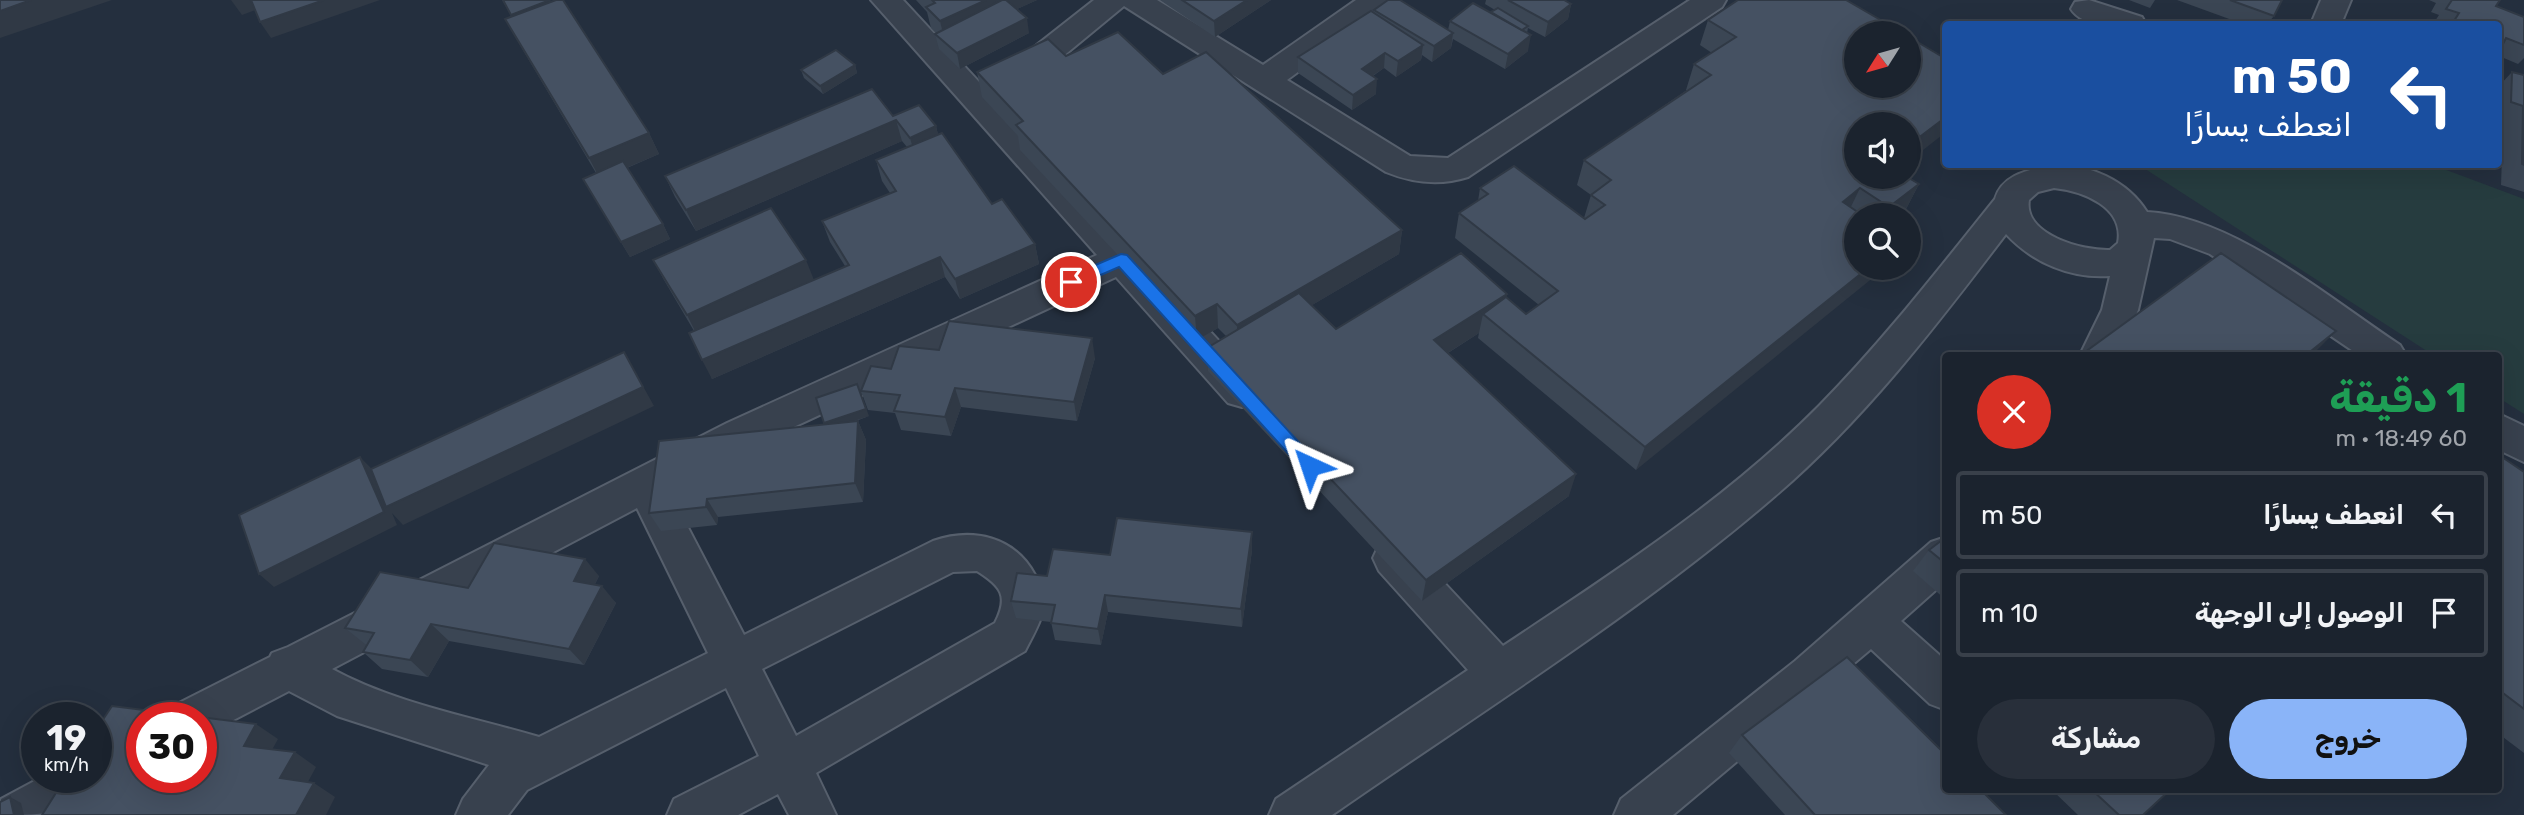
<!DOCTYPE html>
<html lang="ar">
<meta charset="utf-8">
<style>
body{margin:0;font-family:Rubik,"Noto Naskh Arabic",sans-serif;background:#282f3a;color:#f1f3f6;direction:rtl;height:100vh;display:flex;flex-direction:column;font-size:26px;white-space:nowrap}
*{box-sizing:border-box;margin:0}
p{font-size:23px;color:#a0a4aa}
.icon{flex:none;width:38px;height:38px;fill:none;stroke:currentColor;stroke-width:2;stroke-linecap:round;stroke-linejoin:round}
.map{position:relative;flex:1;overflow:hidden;direction:ltr}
.drawer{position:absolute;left:1942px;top:352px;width:560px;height:441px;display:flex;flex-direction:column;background:#1b232e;border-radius:7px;box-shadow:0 7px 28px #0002,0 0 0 2px #39404a;direction:rtl}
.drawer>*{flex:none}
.hud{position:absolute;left:1942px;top:21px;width:560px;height:147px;border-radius:7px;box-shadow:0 7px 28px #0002,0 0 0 2px #39404a;direction:rtl;background:#1a4fa0;color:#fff;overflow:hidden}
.needle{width:46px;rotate:233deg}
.tools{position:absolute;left:1844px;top:21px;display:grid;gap:14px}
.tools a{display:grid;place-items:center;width:77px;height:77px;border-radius:50%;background:#1b232e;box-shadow:0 7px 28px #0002,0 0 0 2px #39404a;font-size:35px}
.speed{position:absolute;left:21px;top:702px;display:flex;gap:14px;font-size:35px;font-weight:700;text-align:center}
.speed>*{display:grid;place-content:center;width:91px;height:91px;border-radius:50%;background:#1b232e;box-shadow:0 7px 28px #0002,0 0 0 2px #39404a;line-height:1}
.speed small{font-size:18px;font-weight:400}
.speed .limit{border:10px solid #d22;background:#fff;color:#111}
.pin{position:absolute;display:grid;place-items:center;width:60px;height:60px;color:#fff;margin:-30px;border:4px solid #fff;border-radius:50%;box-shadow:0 2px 7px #0007}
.me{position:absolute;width:77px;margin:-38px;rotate:318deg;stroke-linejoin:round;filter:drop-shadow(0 0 5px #0008)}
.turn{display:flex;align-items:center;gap:24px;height:147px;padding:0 35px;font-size:32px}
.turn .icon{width:91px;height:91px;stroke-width:2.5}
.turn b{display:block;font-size:49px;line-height:60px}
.round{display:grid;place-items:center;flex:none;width:74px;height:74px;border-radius:37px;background:#282f3a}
.head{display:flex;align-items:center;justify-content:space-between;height:119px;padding:0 35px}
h1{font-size:42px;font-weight:700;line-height:52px;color:#1e9e55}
.action{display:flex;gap:14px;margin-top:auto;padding:14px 35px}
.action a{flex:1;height:80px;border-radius:42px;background:#8ab4f8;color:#111;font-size:28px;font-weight:700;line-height:80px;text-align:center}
.action a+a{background:#282f3a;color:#f1f3f6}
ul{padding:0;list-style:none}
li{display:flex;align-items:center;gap:21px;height:88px;margin:0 14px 10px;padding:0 21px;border:4px solid #39404a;border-radius:7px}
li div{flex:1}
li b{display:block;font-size:26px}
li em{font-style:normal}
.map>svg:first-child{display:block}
.green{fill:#263c3f}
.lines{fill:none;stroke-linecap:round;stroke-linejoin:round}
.street-casing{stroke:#565f6c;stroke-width:4}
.street{fill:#38414e;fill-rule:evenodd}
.wall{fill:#3b4654}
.shaded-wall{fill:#303945}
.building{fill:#455162;stroke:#303945;stroke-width:2;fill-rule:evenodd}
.route{fill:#1a73e8;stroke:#114b97;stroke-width:2}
</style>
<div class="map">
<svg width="2524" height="815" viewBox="0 0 2524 815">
<rect width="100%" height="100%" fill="#242f3e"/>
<!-- green -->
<path class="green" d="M2139,165H2433L2524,199V414L2499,398V355H2433Z"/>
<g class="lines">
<!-- street casing -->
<g class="street-casing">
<g id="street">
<path d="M871,0H903L1256,381L1261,392L1256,403L1242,407L1228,403L1116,277L755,445L669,491L744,635L933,541C973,527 1015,537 1035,575C1039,581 1043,588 1044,595C1046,615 1034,633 1025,651L816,773L836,815H789L778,794L738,815H667L674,799L759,756L726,688L527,790L508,815H456L463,799L489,765L337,716L289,691L201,737V718H173L179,703L270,657L272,653L288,647L727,423L1097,255ZM637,508L708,653L539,737C471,717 394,703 332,669ZM977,571C1001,586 1009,596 995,623L796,736L762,669L953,572Z"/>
<path d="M1094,0H1157L1263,65L1356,0H1391L1387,7L1287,80L1410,156L1448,158L1690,0H1726L1722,7L1468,177C1440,186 1413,183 1386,172L1124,6L1027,86L1016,89L1005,86L1000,78L1005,70Z"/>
<path d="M2089,0L2142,17L2146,24C2125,26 2084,30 2071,9L2075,2Z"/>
<path d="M2321,0H2351L2341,24H2311Z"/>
<path d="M2499,139L2524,147V172L2499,164Z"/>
<path d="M2052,164C2089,164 2127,180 2147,212C2232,216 2329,298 2400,345L2406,355H2359L2210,254L2170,239L2154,238L2138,310L2118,355H2080L2102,310L2110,276C2071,279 2033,263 2006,234C1935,327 1864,420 1775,496C1638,614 1480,712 1332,815H1269L1276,799L1468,670L1379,571L1373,558L1379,545L1394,540L1409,545L1503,646C1613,573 1726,500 1819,406C1883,341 1938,270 1995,199C2002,174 2030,170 2052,164ZM2054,188C2083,191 2125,207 2118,243L2110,250C2083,251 2023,235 2029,200L2038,192Z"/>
<path d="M2499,414L2524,426V462L2499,450Z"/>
<path d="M1946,537V581L1901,621L1946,661V710L1930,704L1871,649L1673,815H1614L1621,799L1795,661L1931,542Z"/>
<path d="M96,759L103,761L110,777C91,815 40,815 0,815L1,799L42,777H96Z"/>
</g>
</g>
<!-- street -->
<use href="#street" class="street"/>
</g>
<!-- wall -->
<g class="wall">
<path d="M502,0H550L649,133L659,154L627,168L663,224L670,239L630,257L583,179L596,173L517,40L505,19L512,17Z"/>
<path d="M916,0H1037L1017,9L1029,33L960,69L939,49L935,34L936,33L931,28L927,12Z"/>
<path d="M1160,0H1271L1215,37Z"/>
<path d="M1486,0H1564L1571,4L1568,19L1545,37L1528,28L1527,33L1528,51L1505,69L1453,39L1451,48L1432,62L1422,55L1421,60L1396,77L1384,68L1373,76L1376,94L1352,110L1298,73V57L1374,13V10L1448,30L1450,21L1491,12L1495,10L1485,4Z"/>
<path d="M1738,0L1857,177L1919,184L1906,209L1898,215H1857L1636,470L1478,338L1479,333L1448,353L1569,496L1422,601L1208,371L1207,348L1226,336L1218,328L1197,340L1020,150L1018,136L982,97L977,72L1066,56L1163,74L1402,230L1399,254L1312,305L1336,329L1506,298L1526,314L1539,305L1455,238L1459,213L1478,201L1480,188L1584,218L1591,195L1577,185L1584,160L1687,90H1686L1694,64L1712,53L1700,45L1708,20Z"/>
<path d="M2129,0H2155L2150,8Z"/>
<path d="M2177,0H2282L2274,16L2267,24H2243Z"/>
<path d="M2429,0H2500L2496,6L2524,17V58L2518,64L2499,56V24H2433L2439,15L2431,12L2436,3Z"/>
<path d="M855,65L857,73L823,94L804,78L801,70Z"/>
<path d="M2512,72L2524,75V192L2501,185L2503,127L2499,126V86Z"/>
<path d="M893,116L936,126L938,135L992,204L1035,244L1039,264L960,299L945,277L712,379L694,331L664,280L653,260L814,280L845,266L830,242L822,221L890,193L882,181L876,160L907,147L902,141L696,231L675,197L665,176Z"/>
<path d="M939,350L1095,358L1077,421L961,407L951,436L901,430L895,413L868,410L861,391L891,369Z"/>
<path d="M869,416L856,421H858L866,440L863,502L718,517L717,525L661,531L649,513L824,424Z"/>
<path d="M2499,455L2524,472V753L2499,734Z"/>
<path d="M1252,532V550L1242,627L1108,612L1101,645L1055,640L1051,622L1016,618L1011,601L1110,555Z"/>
<path d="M1946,537V600L1913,571L1929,550Z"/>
<path d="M599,576L595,584L616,603L584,665L449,641L428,677L382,669L363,652L367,645L365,644L345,628L468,588Z"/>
<path d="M1742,735L2006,815H1785L1729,753Z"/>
<path d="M2051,789H2171L2143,815H2078Z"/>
</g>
<!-- shaded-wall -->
<g class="shaded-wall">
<path d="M31,0H112L0,38V11Z"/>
<path d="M231,0H282L242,15Z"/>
<path d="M324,0H380L271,38L260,22Z"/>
<path d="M550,0L554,9L516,23L511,15Z"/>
<path d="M986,0H1037L945,42L940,21Z"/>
<path d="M1247,0H1271L1215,37L1214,21Z"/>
<path d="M1571,4L1568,19L1545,37L1548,22Z"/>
<path d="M1027,18L1029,33L960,69L957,53Z"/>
<path d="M1453,33L1451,48L1432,62L1434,46Z"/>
<path d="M1531,35L1528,51L1505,69L1508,54Z"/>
<path d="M1423,45L1421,60L1396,77L1398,61Z"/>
<path d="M1385,53L1384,68L1360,84L1362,69Z"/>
<path d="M855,65L857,73L823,94L820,86Z"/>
<path d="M1377,79L1376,94L1352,110L1353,95Z"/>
<path d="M1946,117V132L1909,161V145Z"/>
<path d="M896,120L902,141L696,231L686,210Z"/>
<path d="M936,126L941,147L916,159L910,138Z"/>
<path d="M649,133L659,154L600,179L589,158Z"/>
<path d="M1919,184L1906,209L1898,215H1885L1889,207Z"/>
<path d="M1860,188L1848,213L1843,202Z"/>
<path d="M663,224L670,239L630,257L621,242Z"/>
<path d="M1402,230L1399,254L1237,349V325Z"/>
<path d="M1035,244L1039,264L960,299L955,279Z"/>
<path d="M940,257L945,277L712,379L702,360Z"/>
<path d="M806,260L814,280L697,335L687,315Z"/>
<path d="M1868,268H1885L1636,470L1645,447Z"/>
<path d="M1507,294L1502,318L1483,314L1479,333L1430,364L1434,340Z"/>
<path d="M1217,304L1218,328L1197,340L1195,316Z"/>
<path d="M2336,331L2312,355H2306Z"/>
<path d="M1092,338L1095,358L1077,421L1074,402Z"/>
<path d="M624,352L654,406L403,525L392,513L397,525L274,587L259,574L360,457L373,470Z"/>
<path d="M857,384L869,416L827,430L824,423Z"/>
<path d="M955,388L961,407L951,436L945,417Z"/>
<path d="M858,421L866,440L863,502L855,483Z"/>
<path d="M1576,474L1569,496L1422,601L1426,580Z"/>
<path d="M707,499L718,517L717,525L706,507Z"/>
<path d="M1252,532V550L1242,627L1241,609Z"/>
<path d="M585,559L599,576L588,598L574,581Z"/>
<path d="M602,586L616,603L584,665L569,649Z"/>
<path d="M1105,595L1108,612L1101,645L1098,629Z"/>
<path d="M431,624L449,641L428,677L410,660Z"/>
<path d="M256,724L278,739L266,761L244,746Z"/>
<path d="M295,752L316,767L302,793L280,778Z"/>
<path d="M314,783L335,797L326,815H296Z"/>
<path d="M10,797L21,803L24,815H14Z"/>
</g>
<!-- building -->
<g class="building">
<path d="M0,0H31L0,11Z"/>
<path d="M251,0H324L260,22Z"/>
<path d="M503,0H550L511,15Z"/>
<path d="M556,0H563L649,133L589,158L505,19Z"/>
<path d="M932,0H986L940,21L926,7L935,3Z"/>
<path d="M1002,0H1006L1027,18L957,53L935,34Z"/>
<path d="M1182,0H1247L1214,21Z"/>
<path d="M1388,0H1400L1453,33L1434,46L1374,10Z"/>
<path d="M1508,0H1564L1571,4L1548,22Z"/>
<path d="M1738,0H1846L1903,33H1857V86H1909V37L1946,59V117L1909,145V124H1857V177H1907L1919,184L1889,207L1860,188L1843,202L1862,215H1857V268H1868L1645,447L1483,314L1506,297L1526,314L1558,291L1459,213L1488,194L1480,188L1514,166L1585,219L1605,205L1591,195L1611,180L1584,160L1711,75L1694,64L1736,37L1708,20Z"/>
<path d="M2230,0H2282L2274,16Z"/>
<path d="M2452,0H2500L2496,6L2524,17V45L2506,38L2500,50H2499V24H2452L2459,13L2446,9Z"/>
<path d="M1473,3L1531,35L1508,54L1450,21Z"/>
<path d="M1498,8L1528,26L1522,30L1491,12Z"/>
<path d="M1371,11L1423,45L1398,61L1385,53L1362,69L1377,79L1353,95L1298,57Z"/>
<path d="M1118,32L1163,74L1206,52L1402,230L1237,325L1217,304L1195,316L1016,125L1023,121L977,72L1048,39L1066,56Z"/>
<path d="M836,50L855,65L820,86L801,70Z"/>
<path d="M2512,72L2524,75V165L2522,164L2523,106L2511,102Z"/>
<path d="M872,89L893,116L919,105L936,126L910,138L896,120L686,210L665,176Z"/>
<path d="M942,133L992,204L1002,199L1035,244L955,279L940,257L702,360L689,333L849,265L822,221L896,191L876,160Z"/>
<path d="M623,161L663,224L621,242L583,179Z"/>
<path d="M771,208L806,260L687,315L653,260Z"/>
<path d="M1461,253L1507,294L1434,340L1576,474L1426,580L1207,348L1299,293L1336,329Z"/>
<path d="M2221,253L2336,331L2306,355H2081Z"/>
<path d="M949,321L1092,338L1074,402L955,388L945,417L894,411L900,395L861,391L871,366L891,369L899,346L939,350Z"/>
<path d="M624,352L643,387L386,507L371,469Z"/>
<path d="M857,384L866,409L824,423L816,398Z"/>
<path d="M858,421L855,483L707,499L706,507L649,513L659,441Z"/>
<path d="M2499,455L2524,472V709L2499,690Z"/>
<path d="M360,457L384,512L259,574L239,515Z"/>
<path d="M1117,518L1252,532L1241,609L1105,595L1098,629L1051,623L1055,605L1011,601L1017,573L1047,576L1053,549L1110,555Z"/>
<path d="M1946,537V564L1929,550Z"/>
<path d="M494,543L585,559L574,581L602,586L569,649L431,624L410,660L363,652L374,633L345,628L380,572L468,588Z"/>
<path d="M1847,657L1946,755V789H1980L2006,815H1815L1742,735Z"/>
<path d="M112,706L256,724L244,746L295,752L280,778L314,783L296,815H42L66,777H96V730ZM142,718H201V777H142Z"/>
<path d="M2091,789H2171L2143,815H2119Z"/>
<path d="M10,797L14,815H0V802Z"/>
</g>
<!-- route -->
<path class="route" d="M1121,254L1127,255L1316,461V471H1304L1119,267L1071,288L1063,282L1065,278Z"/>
</svg>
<div class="tools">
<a><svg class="needle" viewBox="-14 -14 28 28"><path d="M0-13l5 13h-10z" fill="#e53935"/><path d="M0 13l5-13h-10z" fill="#a0a4aa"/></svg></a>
<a><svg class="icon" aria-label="sound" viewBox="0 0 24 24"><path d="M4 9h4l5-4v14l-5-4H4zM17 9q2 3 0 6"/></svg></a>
<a><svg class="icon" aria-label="search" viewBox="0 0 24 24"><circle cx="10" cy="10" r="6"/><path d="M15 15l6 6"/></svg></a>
</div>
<div class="speed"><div>19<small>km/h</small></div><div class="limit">30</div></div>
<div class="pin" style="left:1071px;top:282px;background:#d93025"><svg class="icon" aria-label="arrive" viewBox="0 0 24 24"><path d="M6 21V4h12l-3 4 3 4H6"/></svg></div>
<svg class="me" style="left:1310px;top:466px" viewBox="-20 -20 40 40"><path d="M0-17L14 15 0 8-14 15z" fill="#1a73e8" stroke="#fff" stroke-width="4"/></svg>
<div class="hud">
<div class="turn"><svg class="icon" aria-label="left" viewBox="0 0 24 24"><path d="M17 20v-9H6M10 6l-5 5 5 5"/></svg><div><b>50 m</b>انعطف يسارًا</div></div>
</div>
<section class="drawer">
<div class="head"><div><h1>1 دقيقة</h1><p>60 m · 18:49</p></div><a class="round" style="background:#d93025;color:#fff"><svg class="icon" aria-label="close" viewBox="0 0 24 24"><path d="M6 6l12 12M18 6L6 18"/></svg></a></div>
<ul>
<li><svg class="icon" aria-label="left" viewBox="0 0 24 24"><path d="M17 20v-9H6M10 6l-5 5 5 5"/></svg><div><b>انعطف يسارًا</b></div><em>50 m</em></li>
<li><svg class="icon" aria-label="arrive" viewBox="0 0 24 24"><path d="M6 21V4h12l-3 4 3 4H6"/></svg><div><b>الوصول إلى الوجهة</b></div><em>10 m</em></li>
</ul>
<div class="action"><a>خروج</a><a>مشاركة</a></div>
</section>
</div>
